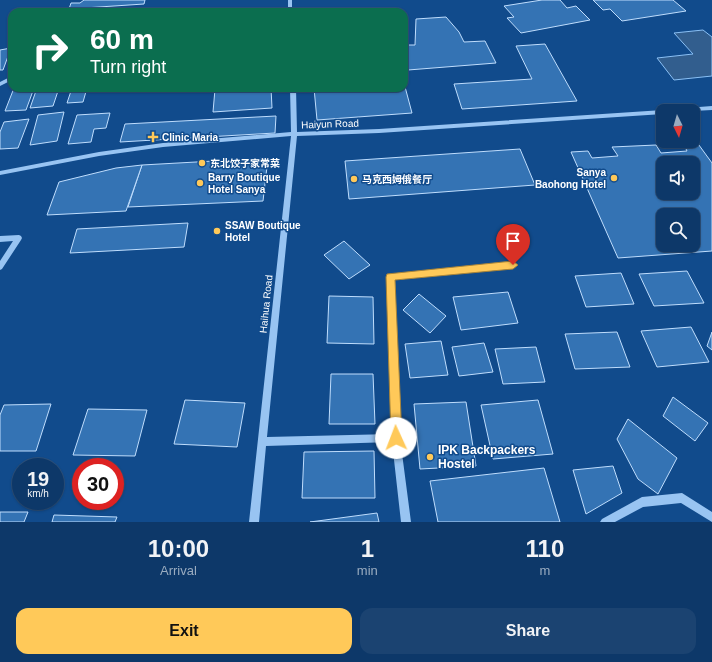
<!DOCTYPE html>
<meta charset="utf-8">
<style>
body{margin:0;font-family:Helvetica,"Noto Sans SC",sans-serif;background:#1b4371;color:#f1f3f6;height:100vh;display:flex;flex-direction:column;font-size:15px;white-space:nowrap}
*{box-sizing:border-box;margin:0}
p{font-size:13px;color:#9aacc0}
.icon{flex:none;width:22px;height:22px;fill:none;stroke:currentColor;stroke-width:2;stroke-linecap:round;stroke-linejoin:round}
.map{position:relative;height:522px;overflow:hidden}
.sheet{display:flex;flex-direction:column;background:#0d3869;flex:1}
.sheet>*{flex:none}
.hud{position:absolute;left:8px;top:8px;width:400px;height:84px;border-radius:12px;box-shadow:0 1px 3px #0004,0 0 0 1px #2d527d;background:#0b6e4f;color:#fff;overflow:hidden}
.needle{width:26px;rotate:175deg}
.buttons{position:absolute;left:656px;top:104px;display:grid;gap:8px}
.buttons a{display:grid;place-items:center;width:44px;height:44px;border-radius:8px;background:#0d3869;box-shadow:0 1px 3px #0004,0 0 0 1px #2d527d;font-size:20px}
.speed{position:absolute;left:12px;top:458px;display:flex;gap:8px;font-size:20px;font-weight:700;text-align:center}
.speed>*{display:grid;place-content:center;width:52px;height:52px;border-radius:50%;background:#0d3869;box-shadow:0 1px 3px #0004,0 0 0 1px #2d527d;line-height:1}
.speed small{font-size:10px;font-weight:400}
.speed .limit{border:6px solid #d22;background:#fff;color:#111}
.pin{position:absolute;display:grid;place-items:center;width:34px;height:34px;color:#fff;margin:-41px -17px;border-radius:50% 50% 50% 0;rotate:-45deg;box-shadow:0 0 4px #0007}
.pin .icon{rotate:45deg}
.me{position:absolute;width:44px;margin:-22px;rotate:358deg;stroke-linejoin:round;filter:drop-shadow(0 0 3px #0008)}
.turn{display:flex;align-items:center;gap:14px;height:84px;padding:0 16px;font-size:18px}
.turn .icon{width:52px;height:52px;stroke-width:2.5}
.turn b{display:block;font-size:28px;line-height:34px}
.eta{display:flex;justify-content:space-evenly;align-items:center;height:68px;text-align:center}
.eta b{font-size:24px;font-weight:800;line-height:28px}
.button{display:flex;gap:8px;margin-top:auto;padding:8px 16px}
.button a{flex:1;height:46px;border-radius:12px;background:#ffc959;color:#111;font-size:16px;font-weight:800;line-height:46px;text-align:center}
.button a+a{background:#1b4371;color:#f1f3f6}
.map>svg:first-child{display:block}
.water{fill:#325e8e;stroke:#8ac0f5}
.building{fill:#3473b4;stroke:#bfddfd;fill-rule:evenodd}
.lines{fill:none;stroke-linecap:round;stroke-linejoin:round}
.minor{fill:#98c4f2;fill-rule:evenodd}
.route{fill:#ffc959;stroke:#a6833a}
.poi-dot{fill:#ffc959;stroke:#114b8c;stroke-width:1.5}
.labels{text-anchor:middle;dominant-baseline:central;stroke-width:3;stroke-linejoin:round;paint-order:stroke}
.street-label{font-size:10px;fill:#fff;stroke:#114b8c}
.poi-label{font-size:10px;font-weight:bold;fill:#fff;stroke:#114b8c;text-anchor:start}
.near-poi-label{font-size:12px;font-weight:bold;fill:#fff;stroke:#114b8c;text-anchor:start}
</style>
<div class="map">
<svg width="712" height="522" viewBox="0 0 712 522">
<rect width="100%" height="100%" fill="#114b8c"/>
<!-- water -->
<path class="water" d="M703,30L712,37V76L674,80L657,58L693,54L674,33Z"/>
<!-- building -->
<g class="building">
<path d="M145,0L144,4L69,9L71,3H80L84,0Z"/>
<path d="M542,0H560L567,8L576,6L590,20L521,33L507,18L514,17L504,6Z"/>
<path d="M593,0H673L686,11L622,21L610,9L603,10Z"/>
<path d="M446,17L459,32L464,42L485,41L496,63L408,70L404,57V45H415L416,19Z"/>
<path d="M545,44L577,101L462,109L454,84L532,79L516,46Z"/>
<path d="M11,48L3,70H0V50Z"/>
<path d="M404,83L412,113L317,120L314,88H404Z"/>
<path d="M14,88H34L26,110L5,111Z"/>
<path d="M37,88H59L53,106L30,108Z"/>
<path d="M72,88H87L83,102L67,103Z"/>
<path d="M173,88H271L272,108L213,112L215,89L172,92Z"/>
<path d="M64,112L57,141L30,145L38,115Z"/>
<path d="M110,113L106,128L94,129L91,142L68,144L77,115Z"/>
<path d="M276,116L275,133L120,142L125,124Z"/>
<path d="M29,119L18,148L0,149V132L4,122Z"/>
<path d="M696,141L712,163V251L618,258L571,152L588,151L592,158L618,156L612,147L656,145L661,153L687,151L683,143ZM663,163H693V193H663ZM663,215H693V245H663Z"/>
<path d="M520,149L535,185L349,199L345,161Z"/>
<path d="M268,158L263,201L128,207L142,165Z"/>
<path d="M142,165L126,211L47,215L59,182L116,168Z"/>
<path d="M188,223L184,247L70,253L77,229Z"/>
<path d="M344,241L370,265L349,279L324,255Z"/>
<path d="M687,271L704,303L654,306L639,274Z"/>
<path d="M621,273L634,304L586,307L575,276Z"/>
<path d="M508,292L518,323L461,330L453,297Z"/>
<path d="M419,294L446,316L430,333L403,310Z"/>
<path d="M329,296L373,297L374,344L327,343Z"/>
<path d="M691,327L709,362L657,367L641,331Z"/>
<path d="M617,332L630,367L575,369L565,334Z"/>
<path d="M712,332V350L707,346Z"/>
<path d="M441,341L448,375L410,378L405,344Z"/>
<path d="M484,343L493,372L459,376L452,347Z"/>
<path d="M536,347L545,382L503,384L495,349Z"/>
<path d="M331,374H373L375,424H329Z"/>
<path d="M673,397L708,423L695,441L663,416Z"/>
<path d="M185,400L245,403L237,447L174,444Z"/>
<path d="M538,400L553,454L493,459L481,405Z"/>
<path d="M466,402L476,466L420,469L414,404Z"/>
<path d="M51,404L36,451H0V415L4,405Z"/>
<path d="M88,409L147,410L135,456L73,455Z"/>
<path d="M628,419L677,458L658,494L638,479L617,439Z"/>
<path d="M374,451L375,498H302L304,452Z"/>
<path d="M613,466L622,493L586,514L573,470Z"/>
<path d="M544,468L560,522H438L430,481Z"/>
<path d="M0,512H28L24,522H0Z"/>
<path d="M377,513L379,522H310Z"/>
<path d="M54,515L117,517L115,522H52Z"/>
</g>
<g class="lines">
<!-- minor -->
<g class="minor">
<rect x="288" y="0" width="4" height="12"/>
<path d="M12,76V80L0,86V82Z"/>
<path d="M290,88H296L297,132L379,129L663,110L665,111H663V114L379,133L297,136L267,437L392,434L387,277L388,275L513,262L515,263L517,265L515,267L513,268L395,280L400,438L411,522H401L392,442L266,446L259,522H249L291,136L163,147L99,156L0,175V171L99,152L163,143L291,132Z"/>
<path d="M712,106V110L693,111H670L673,109Z"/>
<path d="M19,235L21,236L22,238L21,240L2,269L0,270V261L13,241L0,242V236Z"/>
<path d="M682,493L712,512V522L681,503L643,507L615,522H600L602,519L642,497Z"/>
</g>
</g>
<!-- route -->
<path class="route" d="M513,261L518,265L513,269L395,280L402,438L400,442L396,443L392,442L391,438L386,277L387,274Z"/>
<!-- markers -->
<g class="poi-dot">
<path d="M151 131h4v4h4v4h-4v4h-4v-4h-4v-4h4z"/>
<circle cx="202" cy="163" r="4"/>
<circle cx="614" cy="178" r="4"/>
<circle cx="354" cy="179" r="4"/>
<circle cx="200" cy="183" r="4"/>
<circle cx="217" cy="231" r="4"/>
<circle cx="430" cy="457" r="4"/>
</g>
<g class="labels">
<!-- street labels -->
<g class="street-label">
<text transform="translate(330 124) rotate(-2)">Haiyun Road</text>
<text transform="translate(266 304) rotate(-84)">Haihua Road</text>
</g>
<!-- poi labels -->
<g class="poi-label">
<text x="162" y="137">Clinic Maria</text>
<text x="210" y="163">东北饺子家常菜</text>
<text x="606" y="172" text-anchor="end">Sanya<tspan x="606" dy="12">Baohong Hotel</tspan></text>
<text x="208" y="177">Barry Boutique<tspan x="208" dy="12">Hotel Sanya</tspan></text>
<text x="362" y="179">马克西姆俄餐厅</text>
<text x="225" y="225">SSAW Boutique<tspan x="225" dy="12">Hotel</tspan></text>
</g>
<!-- near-poi labels -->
<g class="near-poi-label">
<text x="438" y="450">IPK Backpackers<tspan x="438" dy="14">Hostel</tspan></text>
</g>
</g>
</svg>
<div class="buttons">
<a><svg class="needle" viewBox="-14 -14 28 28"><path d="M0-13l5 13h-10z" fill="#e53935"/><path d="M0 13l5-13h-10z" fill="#9aacc0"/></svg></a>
<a><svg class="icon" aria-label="sound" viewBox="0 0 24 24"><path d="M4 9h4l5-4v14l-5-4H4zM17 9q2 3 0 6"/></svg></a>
<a><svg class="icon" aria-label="search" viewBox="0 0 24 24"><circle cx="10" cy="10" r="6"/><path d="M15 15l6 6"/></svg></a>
</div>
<div class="speed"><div>19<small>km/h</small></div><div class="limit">30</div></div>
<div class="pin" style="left:513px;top:265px;background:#d93025"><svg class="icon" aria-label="arrive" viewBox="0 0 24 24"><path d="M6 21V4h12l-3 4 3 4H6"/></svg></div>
<svg class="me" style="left:396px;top:438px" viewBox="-20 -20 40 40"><circle r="19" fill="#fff"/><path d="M0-13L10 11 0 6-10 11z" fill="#ffc959"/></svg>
<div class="hud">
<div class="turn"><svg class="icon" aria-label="right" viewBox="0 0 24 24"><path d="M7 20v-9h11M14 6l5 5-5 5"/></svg><div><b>60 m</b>Turn right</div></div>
</div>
</div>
<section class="sheet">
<div class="eta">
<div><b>10:00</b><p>Arrival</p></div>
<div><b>1</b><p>min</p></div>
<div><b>110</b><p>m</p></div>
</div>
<div class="button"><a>Exit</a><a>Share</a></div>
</section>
